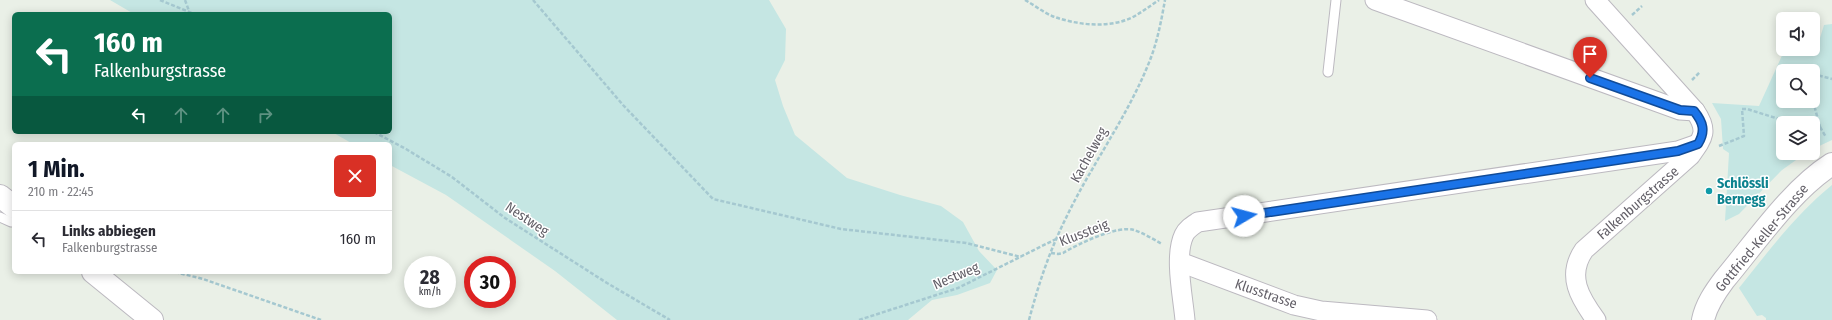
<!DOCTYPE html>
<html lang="de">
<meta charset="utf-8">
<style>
body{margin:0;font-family:"Fira Sans Condensed",sans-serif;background:#f7f7f7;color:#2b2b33;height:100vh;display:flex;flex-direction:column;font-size:15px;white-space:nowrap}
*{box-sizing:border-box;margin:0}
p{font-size:13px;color:#7c7c81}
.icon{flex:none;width:22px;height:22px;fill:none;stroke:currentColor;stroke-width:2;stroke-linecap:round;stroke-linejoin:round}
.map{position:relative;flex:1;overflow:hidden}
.side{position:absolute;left:12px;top:142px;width:380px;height:132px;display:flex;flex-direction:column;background:#fff;border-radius:6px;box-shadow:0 2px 10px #0003}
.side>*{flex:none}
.guide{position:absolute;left:12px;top:12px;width:380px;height:122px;border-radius:6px;box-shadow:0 2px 10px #0003;background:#0b6e4f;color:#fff;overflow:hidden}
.buttons{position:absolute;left:1776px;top:12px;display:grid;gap:8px}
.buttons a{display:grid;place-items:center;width:44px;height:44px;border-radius:6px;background:#fff;box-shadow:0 2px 10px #0003;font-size:20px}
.speed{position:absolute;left:404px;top:256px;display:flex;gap:8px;font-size:20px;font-weight:700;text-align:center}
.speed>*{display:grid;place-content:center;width:52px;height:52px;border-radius:50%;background:#fff;box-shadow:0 2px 10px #0003;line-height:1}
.speed small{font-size:10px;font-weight:400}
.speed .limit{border:6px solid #d22;background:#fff;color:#111}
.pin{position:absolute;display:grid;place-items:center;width:34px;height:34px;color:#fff;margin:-41px -17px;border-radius:50% 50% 50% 0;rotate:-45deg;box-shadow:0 0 4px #0007}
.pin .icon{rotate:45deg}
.me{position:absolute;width:44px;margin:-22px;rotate:82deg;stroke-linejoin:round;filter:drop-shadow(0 0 3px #0008)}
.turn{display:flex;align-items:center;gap:14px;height:84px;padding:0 16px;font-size:18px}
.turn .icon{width:52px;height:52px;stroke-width:2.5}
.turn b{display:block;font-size:28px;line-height:34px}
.lanes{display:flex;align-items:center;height:38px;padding:0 16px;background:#0003;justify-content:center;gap:20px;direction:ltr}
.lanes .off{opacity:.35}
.round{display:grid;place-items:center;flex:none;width:42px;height:42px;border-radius:6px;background:#f7f7f7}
.headline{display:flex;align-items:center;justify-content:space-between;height:68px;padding:0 16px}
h1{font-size:24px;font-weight:700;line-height:30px;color:#111827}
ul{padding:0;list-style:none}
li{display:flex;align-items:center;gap:12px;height:56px;padding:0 16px;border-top:1px solid #e1e1e2}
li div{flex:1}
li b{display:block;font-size:15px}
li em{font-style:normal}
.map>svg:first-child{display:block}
.green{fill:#c5e6e3;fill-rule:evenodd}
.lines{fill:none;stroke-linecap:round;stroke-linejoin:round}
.service-casing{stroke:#bcb9c0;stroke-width:11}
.minor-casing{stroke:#bcb9c0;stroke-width:21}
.tertiary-casing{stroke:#bcb9c0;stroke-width:24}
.path{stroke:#a5c8d0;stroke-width:2.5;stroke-dasharray:4 2;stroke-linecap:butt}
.service{stroke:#fff;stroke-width:9}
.minor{stroke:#fff;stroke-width:19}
.tertiary{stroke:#fff;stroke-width:22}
.route-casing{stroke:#114b97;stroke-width:10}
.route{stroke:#1a73e8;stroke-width:7}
.culture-dot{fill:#0f9aa8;stroke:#fff;stroke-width:1.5}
.labels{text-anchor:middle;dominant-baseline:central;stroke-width:3;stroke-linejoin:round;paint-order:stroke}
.street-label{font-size:14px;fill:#625f67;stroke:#fff}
.culture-label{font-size:14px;font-weight:bold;fill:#0d838f;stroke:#fff;text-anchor:start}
</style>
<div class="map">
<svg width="1832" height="320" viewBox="0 0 1832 320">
<rect width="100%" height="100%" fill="#eaf0e7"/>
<!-- green -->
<g class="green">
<path d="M110,0H769L786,29L785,60L775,80L783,106L795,135L847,178L900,195L941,206L963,222L979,251L997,270L990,283L957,295L932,300L908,320H617L555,271L446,195L390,165V144H353L332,132H390V14H134Z"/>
<path d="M1832,24V140L1813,149V123H1783V153H1806L1782,170L1739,214L1725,221L1729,153L1723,149L1721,119L1712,103L1759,106L1785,49H1806L1816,51L1824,25ZM1783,71H1813V101H1783Z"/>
<path d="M1832,185V320H1766V318L1762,315L1757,316L1739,288C1768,252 1796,214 1832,185Z"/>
</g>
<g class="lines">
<!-- service casing -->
<g class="service-casing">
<g id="service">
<path d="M1328,72L1336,0"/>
<path d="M0,217L11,222L14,221"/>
</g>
</g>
<!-- minor casing -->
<g class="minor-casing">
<g id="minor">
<path d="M1375,0L1680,110L1695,111"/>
<path d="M1595,0L1695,111C1709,131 1703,138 1690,156L1584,250C1566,276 1580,298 1596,320"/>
<path d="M1180,262L1294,305L1321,311L1427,320"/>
<path d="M1185,320C1183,297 1174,256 1184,235C1187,229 1192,226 1198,222L1678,151L1698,144"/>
</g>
</g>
<!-- tertiary casing -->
<g class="tertiary-casing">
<g id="tertiary">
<path d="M0,196L14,207"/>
<path d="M93,272L152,320"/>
<path d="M1703,320C1706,305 1715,292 1724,280C1756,242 1791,190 1832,164"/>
</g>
</g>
<!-- path -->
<g class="path">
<path d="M160,0L194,14"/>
<path d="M185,0L189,11"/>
<path d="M533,0L623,105L713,199L841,229L966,243L1021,257"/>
<path d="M1025,0C1034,5 1043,12 1052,16C1076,25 1109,29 1133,17C1142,12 1150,6 1159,0"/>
<path d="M1632,15L1642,6"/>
<path d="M1813,74L1832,79"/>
<path d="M1692,80L1700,72"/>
<path d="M1813,101L1820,127H1813"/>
<path d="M1820,127L1826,137"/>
<path d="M374,132L406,149L452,177L505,218L607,283L670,320"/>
<path d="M1719,146L1744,136L1742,109H1747L1779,119L1799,123"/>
<path d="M1051,253L1058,254L1063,253C1078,244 1117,225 1134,230C1143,233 1153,239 1162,244"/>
<path d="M175,272L203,279L321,320"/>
<path d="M859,320L958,288L1056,239"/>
<path d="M1029,320C1038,286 1049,252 1065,220C1090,167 1126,119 1148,65C1157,44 1161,22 1165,0"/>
</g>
<!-- service -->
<use href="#service" class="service"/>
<!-- minor -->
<use href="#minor" class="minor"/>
<!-- tertiary -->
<use href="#tertiary" class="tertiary"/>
</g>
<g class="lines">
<!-- route casing -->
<g class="route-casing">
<path id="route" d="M1244,216L1678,151L1698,144C1706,131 1703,122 1694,111L1680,110L1590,78"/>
</g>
<!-- route -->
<use href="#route" class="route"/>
</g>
<!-- markers -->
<circle class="culture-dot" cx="1709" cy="191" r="4"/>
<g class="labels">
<!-- street labels -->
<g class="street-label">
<text transform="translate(1089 155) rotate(-61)">Kachelweg</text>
<text transform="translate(1638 203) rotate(-41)">Falkenburgstrasse</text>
<text transform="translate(527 219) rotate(34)">Nestweg</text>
<text transform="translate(1084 233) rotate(-21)">Klussteig</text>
<text transform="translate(1762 238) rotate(-50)">Gottfried-Keller-Strasse</text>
<text transform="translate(956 276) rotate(-23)">Nestweg</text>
<text transform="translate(1266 294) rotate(19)">Klusstrasse</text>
</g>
<!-- culture labels -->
<g class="culture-label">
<text x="1717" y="183">Schlössli<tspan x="1717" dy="16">Bernegg</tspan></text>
</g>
</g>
</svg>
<div class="buttons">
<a><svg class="icon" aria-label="sound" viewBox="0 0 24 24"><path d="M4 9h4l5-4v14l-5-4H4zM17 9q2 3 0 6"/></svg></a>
<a><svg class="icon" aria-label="search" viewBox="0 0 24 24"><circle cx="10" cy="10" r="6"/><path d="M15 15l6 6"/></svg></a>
<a><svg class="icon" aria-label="layers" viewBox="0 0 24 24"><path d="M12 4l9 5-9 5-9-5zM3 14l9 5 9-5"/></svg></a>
</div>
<div class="speed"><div>28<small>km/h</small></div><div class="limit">30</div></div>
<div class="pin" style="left:1590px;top:78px;background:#d93025"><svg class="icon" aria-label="arrive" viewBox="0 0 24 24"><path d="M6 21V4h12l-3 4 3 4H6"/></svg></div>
<svg class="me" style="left:1244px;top:216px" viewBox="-20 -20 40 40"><circle r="19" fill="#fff"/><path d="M0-13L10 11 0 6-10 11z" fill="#1a73e8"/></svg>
<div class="guide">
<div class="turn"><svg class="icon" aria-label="left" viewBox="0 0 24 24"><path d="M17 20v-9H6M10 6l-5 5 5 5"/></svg><div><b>160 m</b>Falkenburgstrasse</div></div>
<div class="lanes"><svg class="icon" aria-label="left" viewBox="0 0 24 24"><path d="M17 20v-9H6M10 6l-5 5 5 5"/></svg><svg class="icon off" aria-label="ahead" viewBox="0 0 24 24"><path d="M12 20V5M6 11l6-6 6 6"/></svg><svg class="icon off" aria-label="ahead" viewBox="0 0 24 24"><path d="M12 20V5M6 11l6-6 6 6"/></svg><svg class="icon off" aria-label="right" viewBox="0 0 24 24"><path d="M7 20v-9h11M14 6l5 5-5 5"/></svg></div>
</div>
<section class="side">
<div class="headline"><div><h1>1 Min.</h1><p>210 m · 22:45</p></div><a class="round" style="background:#d93025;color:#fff"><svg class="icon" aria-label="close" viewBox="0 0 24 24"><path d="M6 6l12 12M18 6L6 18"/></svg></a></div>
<ul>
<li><svg class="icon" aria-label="left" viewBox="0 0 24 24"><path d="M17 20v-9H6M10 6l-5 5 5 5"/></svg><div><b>Links abbiegen</b><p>Falkenburgstrasse</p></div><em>160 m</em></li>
</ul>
</section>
</div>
